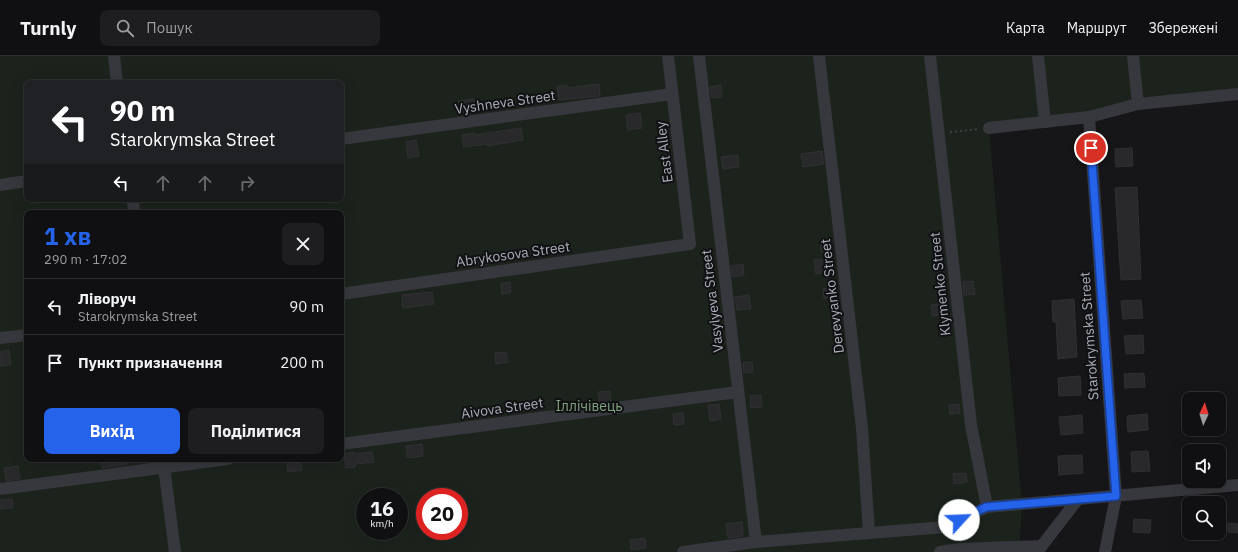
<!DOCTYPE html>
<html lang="uk">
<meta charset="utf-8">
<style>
body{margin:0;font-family:"IBM Plex Sans",sans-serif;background:#1e1e20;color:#f1f3f6;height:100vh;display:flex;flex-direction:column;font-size:15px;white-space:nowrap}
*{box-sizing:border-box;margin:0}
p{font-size:13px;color:#9c9d9f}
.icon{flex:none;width:22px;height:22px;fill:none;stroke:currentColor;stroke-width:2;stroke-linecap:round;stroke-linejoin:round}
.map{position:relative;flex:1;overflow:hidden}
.side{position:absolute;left:24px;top:154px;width:320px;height:252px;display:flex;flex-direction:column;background:#101012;border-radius:8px;box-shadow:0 4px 16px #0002,0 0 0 1px #303032}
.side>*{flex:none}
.top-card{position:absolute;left:24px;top:24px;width:320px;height:122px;border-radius:8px;box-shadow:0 4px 16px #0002,0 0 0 1px #303032;background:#202124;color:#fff;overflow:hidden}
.needle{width:26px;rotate:4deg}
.buttons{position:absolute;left:1182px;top:336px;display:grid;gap:8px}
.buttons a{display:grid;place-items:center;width:44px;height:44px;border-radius:8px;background:#101012;box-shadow:0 4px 16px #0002,0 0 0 1px #303032;font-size:20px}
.speed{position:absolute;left:356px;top:432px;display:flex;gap:8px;font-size:20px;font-weight:700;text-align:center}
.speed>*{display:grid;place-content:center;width:52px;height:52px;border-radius:50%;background:#101012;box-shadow:0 4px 16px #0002,0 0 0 1px #303032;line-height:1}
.speed small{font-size:10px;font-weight:400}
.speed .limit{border:6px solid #d22;background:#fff;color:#111}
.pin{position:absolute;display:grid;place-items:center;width:34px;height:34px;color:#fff;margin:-17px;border:2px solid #fff;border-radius:50%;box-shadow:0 1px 4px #0007}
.me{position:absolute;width:44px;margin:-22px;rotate:65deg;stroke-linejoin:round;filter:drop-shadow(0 0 3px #0008)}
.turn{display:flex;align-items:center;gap:14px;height:84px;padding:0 20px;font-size:18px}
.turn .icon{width:52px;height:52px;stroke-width:2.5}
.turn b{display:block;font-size:28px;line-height:34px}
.lanes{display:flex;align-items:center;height:38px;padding:0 20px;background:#0003;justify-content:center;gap:20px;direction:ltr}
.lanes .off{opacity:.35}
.round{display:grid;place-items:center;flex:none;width:42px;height:42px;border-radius:8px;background:#1e1e20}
.head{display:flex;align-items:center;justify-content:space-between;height:68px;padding:0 20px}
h1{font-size:24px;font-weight:700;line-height:30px;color:#2563eb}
.primary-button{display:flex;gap:8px;margin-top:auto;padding:8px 20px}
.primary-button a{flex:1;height:46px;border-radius:8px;background:#2563eb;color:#fff;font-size:16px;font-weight:700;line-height:46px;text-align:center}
.primary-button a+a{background:#1e1e20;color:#f1f3f6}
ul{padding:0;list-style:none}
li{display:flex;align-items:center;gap:12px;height:56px;padding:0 20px;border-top:1px solid #303032}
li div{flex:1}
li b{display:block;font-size:15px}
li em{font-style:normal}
header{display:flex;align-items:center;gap:24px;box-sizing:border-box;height:56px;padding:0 20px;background:#101012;border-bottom:1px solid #303032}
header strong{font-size:19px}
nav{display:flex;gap:22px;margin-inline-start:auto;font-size:14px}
.search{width:280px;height:36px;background:#1e1e20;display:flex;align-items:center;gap:10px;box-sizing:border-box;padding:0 14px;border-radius:8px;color:#9c9d9f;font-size:15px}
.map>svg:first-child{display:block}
.green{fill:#1c231d;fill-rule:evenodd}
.building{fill:#29292c;stroke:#303034}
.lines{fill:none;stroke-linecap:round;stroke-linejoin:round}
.path{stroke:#3d3f44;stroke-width:2;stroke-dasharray:2 3;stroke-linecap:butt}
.minor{stroke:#37383d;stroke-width:12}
.route-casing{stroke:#184099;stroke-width:10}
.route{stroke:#2563eb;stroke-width:7}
.labels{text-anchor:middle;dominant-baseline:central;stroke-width:4;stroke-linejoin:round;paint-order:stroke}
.street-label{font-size:14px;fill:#a8adb8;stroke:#111113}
.park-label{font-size:14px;fill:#7fa381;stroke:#111113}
</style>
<header>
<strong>Turnly</strong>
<div class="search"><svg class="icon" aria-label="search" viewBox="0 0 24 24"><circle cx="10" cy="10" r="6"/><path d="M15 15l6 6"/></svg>Пошук</div>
<nav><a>Карта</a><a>Маршрут</a><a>Збережені</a></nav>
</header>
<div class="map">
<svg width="1238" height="496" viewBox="0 0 1238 496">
<rect width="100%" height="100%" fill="#161618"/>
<!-- green -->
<path class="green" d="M0,0H1238V38L989,72L1022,450L1019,496H0ZM27,27H341V143H27ZM27,157H341V403H27ZM365,441H399V475H365ZM425,441H459V475H425Z"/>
<!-- building -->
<g class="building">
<path d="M599,28L600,40L559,44L557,30L567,29V32Z"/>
<path d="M721,29L722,41L712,42L710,31Z"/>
<path d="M474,43L476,54L460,56L459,45Z"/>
<path d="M640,57L642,72L628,74L626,59Z"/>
<path d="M521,72L523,84L487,90V88L464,91L462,79L474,77V79Z"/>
<path d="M416,84L419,100L408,102L406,86Z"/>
<path d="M1132,92L1133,110L1116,111L1115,93Z"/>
<path d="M822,95L824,108L803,111L801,98Z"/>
<path d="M738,99L739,111L723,113L721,101Z"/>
<path d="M1137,131L1141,223L1121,224L1115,132Z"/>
<path d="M828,183L830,195L821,196L820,184Z"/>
<path d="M488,199L489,208L478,210L477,200Z"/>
<path d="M827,203L829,216L816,218L814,204Z"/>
<path d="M743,208L744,219L732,221L731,210Z"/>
<path d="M973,225L975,238L964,239L963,226Z"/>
<path d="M510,226L511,237L502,238L501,227Z"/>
<path d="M834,231L835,241L824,242L823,233Z"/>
<path d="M432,236L434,248L403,252L402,239Z"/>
<path d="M749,239L751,253L737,254L735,241Z"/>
<path d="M1074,243L1077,301L1058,303L1056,266H1053L1052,245Z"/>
<path d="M1141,244L1143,262L1123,263L1121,245Z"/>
<path d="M945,247L947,258L932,260L931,249Z"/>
<path d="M1143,279L1144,297L1126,298L1124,280Z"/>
<path d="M9,294L11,309L0,310V296Z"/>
<path d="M506,296L508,306L496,308L495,297Z"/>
<path d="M752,306L753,316L744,317L743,307Z"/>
<path d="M1144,317L1145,331L1125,332L1124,318Z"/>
<path d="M1080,320L1081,339L1059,340L1058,322Z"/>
<path d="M610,335L611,345L600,347L598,336Z"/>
<path d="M761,339L762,351L751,352L750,340Z"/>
<path d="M719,348L721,363L710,365L708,349Z"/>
<path d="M959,348L960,357L950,358L949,349Z"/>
<path d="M683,357L684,368L674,369L673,358Z"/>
<path d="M1147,358L1148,374L1128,376L1127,360Z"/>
<path d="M1082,359L1083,377L1061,379L1059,361Z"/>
<path d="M422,388L423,400L407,402L406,390Z"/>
<path d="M1148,395L1150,415L1132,416L1131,396Z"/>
<path d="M353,396L354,398L372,396L374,406L355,408V411L346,412L344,398Z"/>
<path d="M1082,399L1083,417L1059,419L1058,400Z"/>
<path d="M101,403H128V408L102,412Z"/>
<path d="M300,405L302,414L288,416L287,406Z"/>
<path d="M18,410L20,423L6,425L4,412Z"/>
<path d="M966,417L967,426L954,428L953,418Z"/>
<path d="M12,443L13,452L0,453V444Z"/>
<path d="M1134,463L1151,464L1150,477L1133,476Z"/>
<path d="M742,466L743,480L728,482L726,468Z"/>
<path d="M1228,467L1238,468V477L1228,476Z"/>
<path d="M645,482L646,492L631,494L630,484Z"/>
</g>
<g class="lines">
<!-- path -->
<path class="path" d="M950,76L979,73"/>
<!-- minor -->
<g class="minor">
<path d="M114,0L117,27"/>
<path d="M699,0L756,486"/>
<path d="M819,0L862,372L869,477"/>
<path d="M930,0L971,369L987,451"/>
<path d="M1038,0L1045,66"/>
<path d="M1133,0L1138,48"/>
<path d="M1089,61L1116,440L1105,496"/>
<path d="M989,72L1089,61L1138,48L1238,38"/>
<path d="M341,83L672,38"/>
<path d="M0,129L27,125"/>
<path d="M133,143L134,157"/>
<path d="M341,238L690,188L668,0"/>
<path d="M0,282L27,279"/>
<path d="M341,388L738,336"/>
<path d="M163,403L175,496"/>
<path d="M0,433L228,403"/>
<path d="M683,496L756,486L945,471L987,451L1238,429"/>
<path d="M940,496L960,493L1042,490"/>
<path d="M1037,496L1078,443"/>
</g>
</g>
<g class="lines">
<!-- route casing -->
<g class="route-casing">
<path id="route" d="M959,464L986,451L1116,440L1091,92"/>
</g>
<!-- route -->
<use href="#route" class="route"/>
</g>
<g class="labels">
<!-- street labels -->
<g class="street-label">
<text transform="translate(505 46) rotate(-8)">Vyshneva Street</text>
<text transform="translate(664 96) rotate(-97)">East Alley</text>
<text transform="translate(513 198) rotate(-8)">Abrykosova Street</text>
<text transform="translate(940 228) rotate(-96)">Klymenko Street</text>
<text transform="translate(832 240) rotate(-97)">Derevyanko Street</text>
<text transform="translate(712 245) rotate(-97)">Vasylyeva Street</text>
<text transform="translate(1089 280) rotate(-94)">Starokrymska Street</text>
<text transform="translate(502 352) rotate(-8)">Aivova Street</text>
</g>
<!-- park labels -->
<g class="park-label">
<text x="589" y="350">Іллічівець</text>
</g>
</g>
</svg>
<div class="buttons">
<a><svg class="needle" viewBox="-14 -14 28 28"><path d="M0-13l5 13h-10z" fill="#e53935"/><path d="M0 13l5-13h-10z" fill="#9c9d9f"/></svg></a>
<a><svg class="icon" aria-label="sound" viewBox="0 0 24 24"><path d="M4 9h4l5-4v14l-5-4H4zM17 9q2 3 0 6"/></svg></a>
<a><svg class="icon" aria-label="search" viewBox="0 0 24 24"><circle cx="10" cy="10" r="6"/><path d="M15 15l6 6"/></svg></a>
</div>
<div class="speed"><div>16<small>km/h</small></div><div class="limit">20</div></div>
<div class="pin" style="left:1091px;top:92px;background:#d93025"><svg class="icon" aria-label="arrive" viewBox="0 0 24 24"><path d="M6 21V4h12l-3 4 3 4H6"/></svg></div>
<svg class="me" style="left:959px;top:464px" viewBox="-20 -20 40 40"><circle r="19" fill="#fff"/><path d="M0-13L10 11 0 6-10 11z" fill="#2563eb"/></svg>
<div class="top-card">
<div class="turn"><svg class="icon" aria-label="left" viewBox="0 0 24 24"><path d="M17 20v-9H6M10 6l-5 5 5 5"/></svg><div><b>90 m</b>Starokrymska Street</div></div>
<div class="lanes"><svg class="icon" aria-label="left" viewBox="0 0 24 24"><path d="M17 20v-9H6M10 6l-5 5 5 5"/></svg><svg class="icon off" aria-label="ahead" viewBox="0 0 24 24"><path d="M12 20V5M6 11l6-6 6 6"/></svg><svg class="icon off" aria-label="ahead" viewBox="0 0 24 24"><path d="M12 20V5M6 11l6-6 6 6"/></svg><svg class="icon off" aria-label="right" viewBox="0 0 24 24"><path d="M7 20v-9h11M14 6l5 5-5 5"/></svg></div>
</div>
<section class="side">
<div class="head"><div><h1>1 хв</h1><p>290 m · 17:02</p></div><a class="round"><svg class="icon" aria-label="close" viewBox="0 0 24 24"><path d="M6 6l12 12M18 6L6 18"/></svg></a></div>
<ul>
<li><svg class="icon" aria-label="left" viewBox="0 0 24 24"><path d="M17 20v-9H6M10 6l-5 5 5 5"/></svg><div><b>Ліворуч</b><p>Starokrymska Street</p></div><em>90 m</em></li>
<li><svg class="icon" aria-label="arrive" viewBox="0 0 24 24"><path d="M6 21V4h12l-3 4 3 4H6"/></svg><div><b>Пункт призначення</b></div><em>200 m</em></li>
</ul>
<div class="primary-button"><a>Вихід</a><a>Поділитися</a></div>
</section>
</div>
